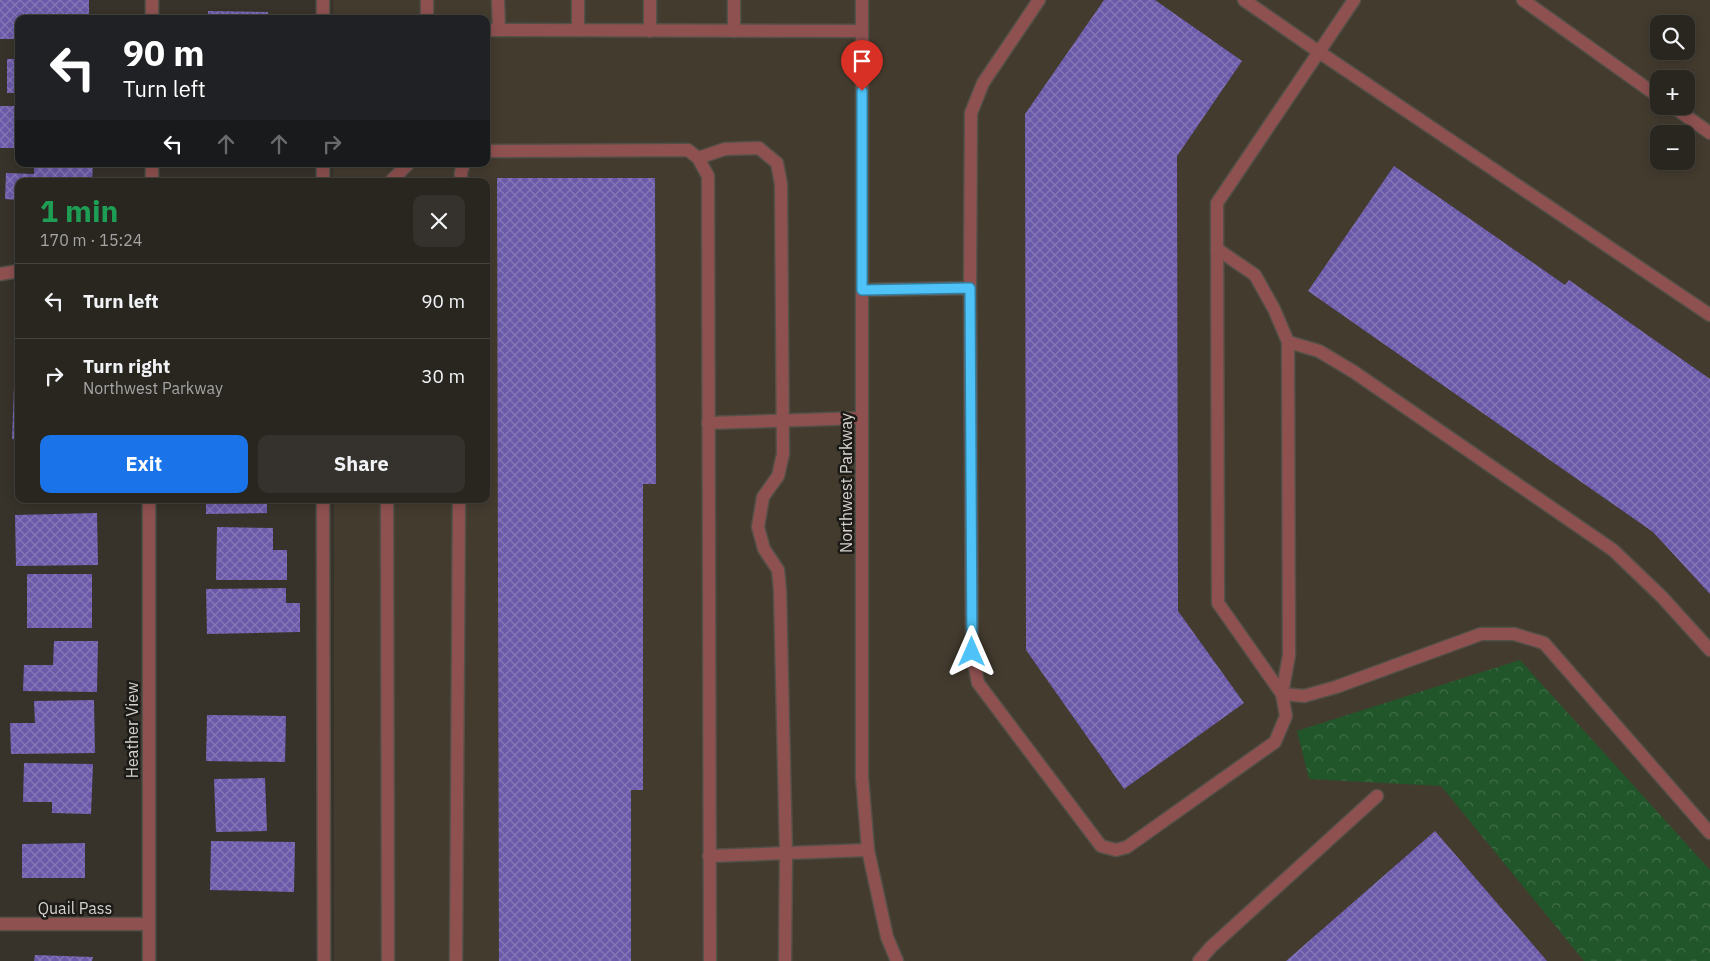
<!DOCTYPE html>
<meta charset="utf-8">
<style>
body{margin:0;font-family:"IBM Plex Sans",sans-serif;background:#35322d;color:#f1f3f6;height:100vh;display:flex;flex-direction:column;font-size:19px;white-space:nowrap}
*{box-sizing:border-box;margin:0}
p{font-size:16px;color:#a5a5a5}
.icon{flex:none;width:28px;height:28px;fill:none;stroke:currentColor;stroke-width:2;stroke-linecap:round;stroke-linejoin:round}
.map{position:relative;flex:1;overflow:hidden}
.side{position:absolute;left:15px;top:178px;width:475px;height:325px;display:flex;flex-direction:column;background:#292620;border-radius:10px;box-shadow:0 2px 12px #0003,0 0 0 1px #45433e}
.side>*{flex:none}
.guide{position:absolute;left:15px;top:15px;width:475px;height:152px;border-radius:10px;box-shadow:0 2px 12px #0003,0 0 0 1px #45433e;background:#202124;color:#fff;overflow:hidden}
.fabs{position:absolute;left:1650px;top:15px;display:grid;gap:10px}
.fabs a{display:grid;place-items:center;width:45px;height:45px;border-radius:10px;background:#292620;box-shadow:0 2px 12px #0003,0 0 0 1px #45433e;font-size:25px}
.pin{position:absolute;display:grid;place-items:center;width:42px;height:42px;color:#fff;margin:-51px -21px;border-radius:50% 50% 50% 0;rotate:-45deg;box-shadow:0 0 5px #0007}
.pin .icon{rotate:45deg}
.me{position:absolute;width:55px;margin:-28px;rotate:0deg;stroke-linejoin:round;filter:drop-shadow(0 0 4px #0008)}
.turn{display:flex;align-items:center;gap:18px;height:105px;padding:0 25px;font-size:22px}
.turn .icon{width:65px;height:65px;stroke-width:2.5}
.turn b{display:block;font-size:35px;line-height:42px}
.lanes{display:flex;align-items:center;height:48px;padding:0 25px;background:#0003;justify-content:center;gap:25px;direction:ltr}
.lanes .off{opacity:.35}
.round{display:grid;place-items:center;flex:none;width:52px;height:52px;border-radius:10px;background:#35322d}
.headline{display:flex;align-items:center;justify-content:space-between;height:85px;padding:0 25px}
h1{font-size:30px;font-weight:700;line-height:38px;color:#1e9e55}
.action{display:flex;gap:10px;margin-top:auto;padding:10px 25px}
.action a{flex:1;height:58px;border-radius:10px;background:#1a73e8;color:#fff;font-size:20px;font-weight:700;line-height:58px;text-align:center}
.action a+a{background:#35322d;color:#f1f3f6}
ul{padding:0;list-style:none}
li{display:flex;align-items:center;gap:15px;height:75px;padding:0 25px;border-top:1px solid #45433e}
li div{flex:1}
li b{display:block;font-size:19px}
li em{font-style:normal}
.map>svg:first-child{display:block}
.built{fill:#433b2e;fill-rule:evenodd}
.forest{fill:url(#forest-crowns)}
.building{fill:url(#building-cross-hatch)}
.lines{fill:none;stroke-linecap:round;stroke-linejoin:round}
.minor-casing{stroke:#535048;stroke-width:15}
.minor{stroke:#8e5150;stroke-width:12}
.route-casing{stroke:#337fa1;stroke-width:12}
.route{stroke:#4fc3f7;stroke-width:9}
.labels{text-anchor:middle;dominant-baseline:central;stroke-width:5;stroke-linejoin:round;paint-order:stroke}
.street-label{font-size:16px;fill:#d5d2cd;stroke:#1d1b17}
</style>
<div class="map">
<svg width="1710" height="961" viewBox="0 0 1710 961">
<defs>
<pattern id="forest-crowns" width="20" height="18" patternUnits="userSpaceOnUse" patternTransform="scale(1.25)"><rect width="20" height="18" fill="#21562a"/><path d="M2 6a3 3 0 1 1 6 0M12 15a3 3 0 1 1 6 0" fill="none" stroke="#406d48"/></pattern>
<pattern id="building-cross-hatch" width="8" height="8" patternUnits="userSpaceOnUse" patternTransform="scale(1.25)"><rect width="8" height="8" fill="#6b5aa9"/><path d="M0 0l8 8M0 8l8-8" fill="none" stroke="#8678b7"/></pattern>
</defs>
<rect width="100%" height="100%" fill="#37332b"/>
<!-- built -->
<path class="built" d="M333,0H1710V961H334V499H486V181H333V164H486V19H333ZM1659,24H1686V51H1659ZM1659,79H1686V106H1659ZM1659,134H1686V161H1659Z"/>
<!-- forest -->
<path class="forest" d="M1520,660L1710,870V961H1584L1441,786L1309,779L1297,731Z"/>
<!-- building -->
<g class="building">
<path d="M0,0H89V19H19V39H0Z"/>
<path d="M1104,0H1155L1242,61L1177,156L1178,611L1244,703L1124,789L1026,650L1025,114Z"/>
<path d="M208,11L268,12V19H208Z"/>
<rect x="7" y="59" width="12" height="34"/>
<rect x="0" y="106" width="19" height="42"/>
<path d="M34,164H93L92,181H19V200L5,199L6,173L34,174Z"/>
<path d="M1394,166L1565,285L1569,280L1710,379V594L1653,532L1308,291Z"/>
<path d="M497,178H655L656,484H643V790H631V961H499Z"/>
<path d="M14,386H19V440L12,439Z"/>
<path d="M32,499H95V503L32,502Z"/>
<path d="M206,499H267V513L206,514Z"/>
<path d="M97,513L98,565L16,566L15,515Z"/>
<path d="M217,527L273,528V550H287V580H216Z"/>
<rect x="27" y="574" width="65" height="54"/>
<path d="M286,588V603H300V632L207,634L206,589Z"/>
<path d="M54,641H98L97,692L23,691L24,665H53Z"/>
<path d="M94,700L95,753L11,754L10,723H35L34,701Z"/>
<path d="M207,715L286,716L285,762L206,761Z"/>
<path d="M24,763L93,764L91,814L52,813V802H23Z"/>
<path d="M265,778L267,831L216,832L214,779Z"/>
<path d="M1435,831L1547,961H1286Z"/>
<path d="M211,841L295,842L294,892L210,890Z"/>
<path d="M85,843V878H22V844Z"/>
<path d="M35,955L93,957L92,961H34Z"/>
</g>
<g class="lines">
<!-- minor casing -->
<g class="minor-casing">
<g id="minor">
<path d="M323,0V19"/>
<path d="M427,0V19"/>
<path d="M498,0L499,30"/>
<path d="M578,0V30"/>
<path d="M734,0V31"/>
<path d="M862,0V777L868,850L887,937L897,961"/>
<path d="M1244,0L1319,52L1710,315"/>
<path d="M1523,0L1659,97"/>
<path d="M152,19V0"/>
<path d="M486,30L862,31"/>
<path d="M650,31V0"/>
<path d="M1672,106L1710,133"/>
<path d="M486,151L688,150L698,158L708,176L710,961"/>
<path d="M698,158L725,149L759,148L777,163L781,184L783,454L778,476L763,497L758,527L764,549L778,570L780,590L786,853L785,961"/>
<path d="M323,164V181"/>
<path d="M152,181V164"/>
<path d="M391,181L408,164"/>
<path d="M461,181V172L464,164"/>
<path d="M1217,249L1255,275L1274,309L1288,342L1289,655L1282,694L1304,696L1336,687L1481,634H1514L1544,643L1710,833"/>
<path d="M0,274L19,271"/>
<path d="M970,288L971,113L983,83L1039,0"/>
<path d="M862,290L970,288L972,652L978,683L1101,846L1116,850L1127,847L1275,742L1286,716L1282,694L1218,603L1217,203L1354,0"/>
<path d="M1288,342L1319,351L1354,372L1613,550L1662,597L1710,650"/>
<path d="M708,423L862,418"/>
<path d="M149,499V961"/>
<path d="M323,499L324,961"/>
<path d="M387,499L388,961"/>
<path d="M709,856L868,850"/>
<path d="M0,924H149"/>
<path d="M456,961L459,499"/>
<path d="M1199,961L1211,947L1377,796"/>
</g>
</g>
<!-- minor -->
<use href="#minor" class="minor"/>
</g>
<g class="lines">
<!-- route casing -->
<g class="route-casing">
<path id="route" d="M862,91V290L970,288L972,652"/>
</g>
<!-- route -->
<use href="#route" class="route"/>
</g>
<g class="labels">
<!-- street labels -->
<g class="street-label">
<text transform="translate(846 483) rotate(-90)">Northwest Parkway</text>
<text transform="translate(132 730) rotate(-90)">Heather View</text>
<text x="75" y="908">Quail Pass</text>
</g>
</g>
</svg>
<div class="fabs">
<a><svg class="icon" aria-label="search" viewBox="0 0 24 24"><circle cx="10" cy="10" r="6"/><path d="M15 15l6 6"/></svg></a>
<a>+</a>
<a>−</a>
</div>
<div class="pin" style="left:862px;top:91px;background:#d93025"><svg class="icon" aria-label="arrive" viewBox="0 0 24 24"><path d="M6 21V4h12l-3 4 3 4H6"/></svg></div>
<svg class="me" style="left:972px;top:652px" viewBox="-20 -20 40 40"><path d="M0-17L14 15 0 8-14 15z" fill="#4fc3f7" stroke="#fff" stroke-width="4"/></svg>
<div class="guide">
<div class="turn"><svg class="icon" aria-label="left" viewBox="0 0 24 24"><path d="M17 20v-9H6M10 6l-5 5 5 5"/></svg><div><b>90 m</b>Turn left</div></div>
<div class="lanes"><svg class="icon" aria-label="left" viewBox="0 0 24 24"><path d="M17 20v-9H6M10 6l-5 5 5 5"/></svg><svg class="icon off" aria-label="ahead" viewBox="0 0 24 24"><path d="M12 20V5M6 11l6-6 6 6"/></svg><svg class="icon off" aria-label="ahead" viewBox="0 0 24 24"><path d="M12 20V5M6 11l6-6 6 6"/></svg><svg class="icon off" aria-label="right" viewBox="0 0 24 24"><path d="M7 20v-9h11M14 6l5 5-5 5"/></svg></div>
</div>
<section class="side">
<div class="headline"><div><h1>1 min</h1><p>170 m · 15:24</p></div><a class="round"><svg class="icon" aria-label="close" viewBox="0 0 24 24"><path d="M6 6l12 12M18 6L6 18"/></svg></a></div>
<ul>
<li><svg class="icon" aria-label="left" viewBox="0 0 24 24"><path d="M17 20v-9H6M10 6l-5 5 5 5"/></svg><div><b>Turn left</b></div><em>90 m</em></li>
<li><svg class="icon" aria-label="right" viewBox="0 0 24 24"><path d="M7 20v-9h11M14 6l5 5-5 5"/></svg><div><b>Turn right</b><p>Northwest Parkway</p></div><em>30 m</em></li>
</ul>
<div class="action"><a>Exit</a><a>Share</a></div>
</section>
</div>
